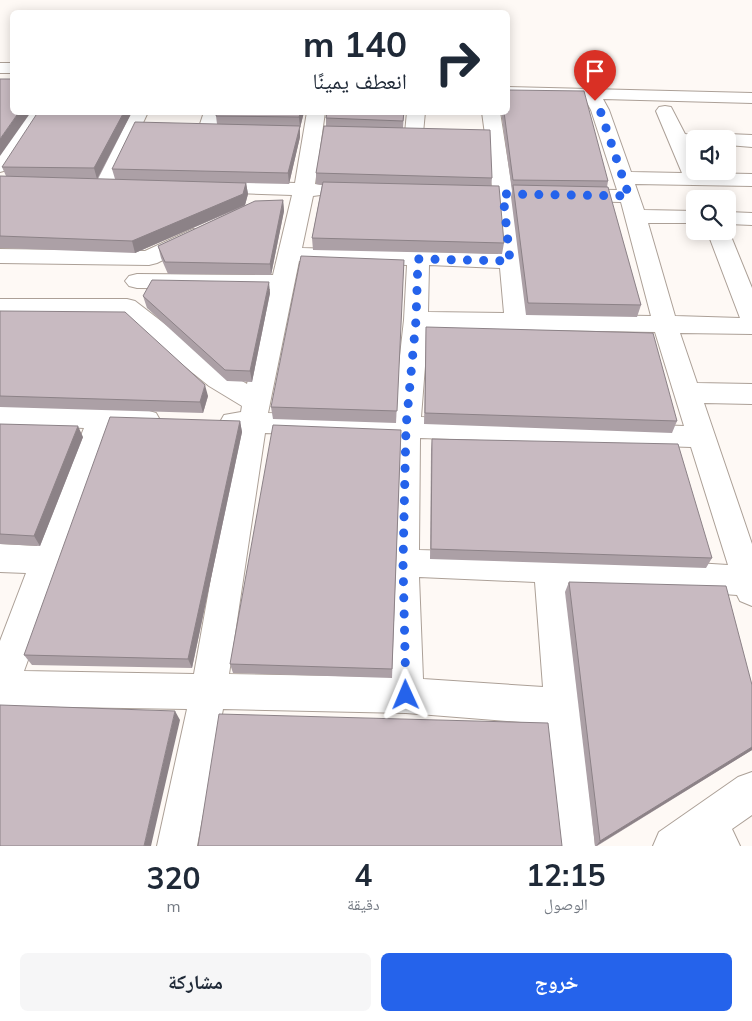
<!DOCTYPE html>
<html lang="ar">
<meta charset="utf-8">
<style>
body{margin:0;font-family:Mulish,"Noto Naskh Arabic",sans-serif;background:#f6f6f7;color:#1f2937;direction:rtl;height:100vh;display:flex;flex-direction:column;font-size:19px;white-space:nowrap}
*{box-sizing:border-box;margin:0}
p{font-size:16px;color:#747a83}
.icon{flex:none;width:28px;height:28px;fill:none;stroke:currentColor;stroke-width:2;stroke-linecap:round;stroke-linejoin:round}
.map{position:relative;height:846px;overflow:hidden;direction:ltr}
.sheet{display:flex;flex-direction:column;background:#fff;flex:1}
.sheet>*{flex:none}
.top-card{position:absolute;left:10px;top:10px;width:500px;height:105px;border-radius:8px;box-shadow:0 2px 12px #0003;direction:rtl;background:#fff;color:#1f2937;overflow:hidden}
.tools{position:absolute;left:686px;top:130px;display:grid;gap:10px}
.tools a{display:grid;place-items:center;width:50px;height:50px;border-radius:8px;background:#fff;box-shadow:0 2px 12px #0003;font-size:25px}
.pin{position:absolute;display:grid;place-items:center;width:42px;height:42px;color:#fff;margin:-51px -21px;border-radius:50% 50% 50% 0;rotate:-45deg;box-shadow:0 0 5px #0007}
.pin .icon{rotate:45deg}
.me{position:absolute;width:55px;margin:-28px;rotate:359deg;stroke-linejoin:round;filter:drop-shadow(0 0 4px #0008)}
.turn{display:flex;align-items:center;gap:18px;height:105px;padding:0 20px;font-size:22px}
.turn .icon{width:65px;height:65px;stroke-width:2.5}
.turn b{display:block;font-size:35px;line-height:42px}
.eta{display:flex;justify-content:space-evenly;align-items:center;height:85px;text-align:center}
.eta b{font-size:30px;font-weight:700;line-height:35px}
.button{display:flex;gap:10px;margin-top:auto;padding:10px 20px}
.button a{flex:1;height:58px;border-radius:8px;background:#2563eb;color:#fff;font-size:20px;font-weight:700;line-height:58px;text-align:center}
.button a+a{background:#f6f6f7;color:#1f2937}
.map>svg:first-child{display:block}
.lines{fill:none;stroke-linecap:round;stroke-linejoin:round}
.minor-casing{stroke:#aca097;stroke-width:2}
.minor{fill:#fff;fill-rule:evenodd}
.wall{fill:#aca0a6}
.shaded-wall{fill:#8c8287}
.building{fill:#c8bac1;stroke:#8c8287}
.route{stroke:#2563eb;stroke-width:9;stroke-dasharray:0 16.2}
</style>
<div class="map">
<svg width="752" height="846" viewBox="0 0 752 846">
<rect width="100%" height="100%" fill="#fef9f5"/>
<g class="lines">
<!-- minor casing -->
<g class="minor-casing">
<g id="minor">
<rect x="0" y="63" width="12" height="10"/>
<path d="M508,87L752,93V103L603,99L609,110L631,172L682,173L656,111L659,107L665,106L671,107L685,134L702,136L703,139H695V146L690,145L695,157V171H701L702,173L752,174V186L635,184L644,210L695,211V223H648L675,316L740,318L707,231H728V229L752,288V334L680,333L697,383L752,384V404L704,403L752,544V606L740,601L737,595L568,583L595,846H555L546,724L406,713L223,709L197,846H157L187,709L0,706V641L26,573L0,572V544L37,546L84,428L0,424V404L146,410L156,413L160,420L156,427L146,430L112,429L24,671L194,674L237,432L224,429L220,422L224,415L241,412L242,406L209,386L121,315H0V299H127L135,301L227,372L247,384L270,289L137,288L129,286L125,281L129,276L137,274L273,275L292,195L209,192L202,190L199,186L202,182L209,180L295,183L307,112H325L315,184L328,186L331,190L328,194L313,196L302,248L498,254L493,200L454,197L451,193L454,189L461,187H492L482,112H500L512,188L617,190L591,110L585,99L508,97ZM514,200L621,202L651,316L528,314ZM299,261L407,265L404,320L393,417L268,413ZM429,265L500,268L504,313L428,312ZM428,328L655,332L684,426L421,417ZM265,433L392,438L387,563L388,677L229,674ZM420,438L691,447L728,565L550,554L419,550ZM419,577L535,582L543,687L423,679Z"/>
<path d="M27,112H45L7,170L0,172V152Z"/>
<path d="M130,112H148L115,183L112,187L105,189L98,187L95,183Z"/>
<path d="M204,112H222L214,131L208,132L202,131L199,127Z"/>
<path d="M407,112H425L423,133L421,137L414,139L407,137L405,133Z"/>
<path d="M728,134L752,135V147L728,145V139H720L721,136Z"/>
<path d="M728,212L752,213V225L728,224Z"/>
<path d="M193,229L201,231L204,236L201,241L157,263L149,265L0,263V249L145,251Z"/>
<path d="M752,772V815L732,829L740,846H653L659,832L738,777Z"/>
</g>
</g>
<!-- minor -->
<use href="#minor" class="minor"/>
</g>
<!-- wall -->
<g class="wall">
<path d="M132,112L98,179H115L112,169L217,124L216,116L217,112H304L300,128V137L289,184L246,183L248,194L245,205L283,200L284,211L271,275L168,274L161,258L158,246L235,210L135,253L0,248V176H6L2,167Z"/>
<path d="M327,112H404L403,128L492,178L491,186L504,243L502,254L313,250L312,238L322,185L316,184V173L326,126V118Z"/>
<path d="M501,112H508L608,181L607,187L641,305L637,317L526,315L511,197L512,191Z"/>
<path d="M404,260L396,423L273,419L271,407Z"/>
<path d="M270,293L252,382L227,381L147,308L143,296Z"/>
<path d="M0,311L208,396L203,413L0,407Z"/>
<path d="M426,327L677,421L672,433L424,424Z"/>
<path d="M240,421L242,432L192,668L32,665L24,655Z"/>
<path d="M0,424L83,437L40,546L0,544Z"/>
<path d="M401,430L392,678L233,673L230,664Z"/>
<path d="M432,439L712,558L706,568L430,559L431,450Z"/>
<path d="M569,582L752,685V750L597,846H595L565,592Z"/>
</g>
<!-- shaded-wall -->
<g class="shaded-wall">
<path d="M19,112H31L0,156V139Z"/>
<path d="M124,112H132L97,179L94,168Z"/>
<path d="M301,112H304L300,128L299,117Z"/>
<path d="M300,126V137L289,184L288,173Z"/>
<path d="M246,183L248,194L245,205L135,253L132,241Z"/>
<path d="M283,200L284,211L271,275L270,264Z"/>
<path d="M269,282L270,293L252,382L250,371Z"/>
<path d="M205,385L208,396L203,413L200,402Z"/>
<path d="M240,421L242,432L192,668L188,659Z"/>
<path d="M78,426L83,437L40,546L34,536Z"/>
<path d="M175,711L180,720L151,846H144Z"/>
<path d="M752,747V750L596,846L600,841Z"/>
</g>
<!-- building -->
<g class="building">
<path d="M0,79H12V112H19L0,139Z"/>
<path d="M508,90L584,91L608,181L513,180L504,112H508Z"/>
<path d="M38,112H124L94,168L2,167Z"/>
<path d="M217,112H301L299,117L216,116Z"/>
<path d="M327,112H404L403,121L326,118Z"/>
<path d="M135,122L300,126L288,173L112,169Z"/>
<path d="M324,126L490,130L492,178L316,173Z"/>
<path d="M0,176L246,183L243,194L132,241L0,236Z"/>
<path d="M323,182L499,186L504,243L312,238Z"/>
<path d="M513,185L608,187L641,305L528,303Z"/>
<path d="M283,200L270,264L165,262L158,246L255,201Z"/>
<path d="M301,256L404,260L397,411L271,407Z"/>
<path d="M152,280L269,282L250,371L225,370L143,296Z"/>
<path d="M0,311L125,312L205,385L200,402L0,396Z"/>
<path d="M426,327L653,333L677,421L425,413Z"/>
<path d="M110,417L240,421L188,659L24,655Z"/>
<path d="M0,424L78,426L34,536L0,534Z"/>
<path d="M273,425L401,430L392,669L230,664Z"/>
<path d="M432,439L678,444L712,558L431,549Z"/>
<path d="M569,582L726,586L752,685V747L600,841Z"/>
<path d="M0,705L175,711L144,846H0Z"/>
<path d="M219,714L548,723L562,846H198Z"/>
</g>
<g class="lines">
<!-- route -->
<path class="route" d="M406,695L403,563L406,427L416,320L418,259L510,261L503,194L629,196L600,110L595,101"/>
</g>
</svg>
<div class="tools">
<a><svg class="icon" aria-label="sound" viewBox="0 0 24 24"><path d="M4 9h4l5-4v14l-5-4H4zM17 9q2 3 0 6"/></svg></a>
<a><svg class="icon" aria-label="search" viewBox="0 0 24 24"><circle cx="10" cy="10" r="6"/><path d="M15 15l6 6"/></svg></a>
</div>
<div class="pin" style="left:595px;top:101px;background:#d93025"><svg class="icon" aria-label="arrive" viewBox="0 0 24 24"><path d="M6 21V4h12l-3 4 3 4H6"/></svg></div>
<svg class="me" style="left:406px;top:695px" viewBox="-20 -20 40 40"><path d="M0-17L14 15 0 8-14 15z" fill="#2563eb" stroke="#fff" stroke-width="4"/></svg>
<div class="top-card">
<div class="turn"><svg class="icon" aria-label="right" viewBox="0 0 24 24"><path d="M7 20v-9h11M14 6l5 5-5 5"/></svg><div><b>140 m</b>انعطف يمينًا</div></div>
</div>
</div>
<section class="sheet">
<div class="eta">
<div><b>12:15</b><p>الوصول</p></div>
<div><b>4</b><p>دقيقة</p></div>
<div><b>320</b><p>m</p></div>
</div>
<div class="button"><a>خروج</a><a>مشاركة</a></div>
</section>
